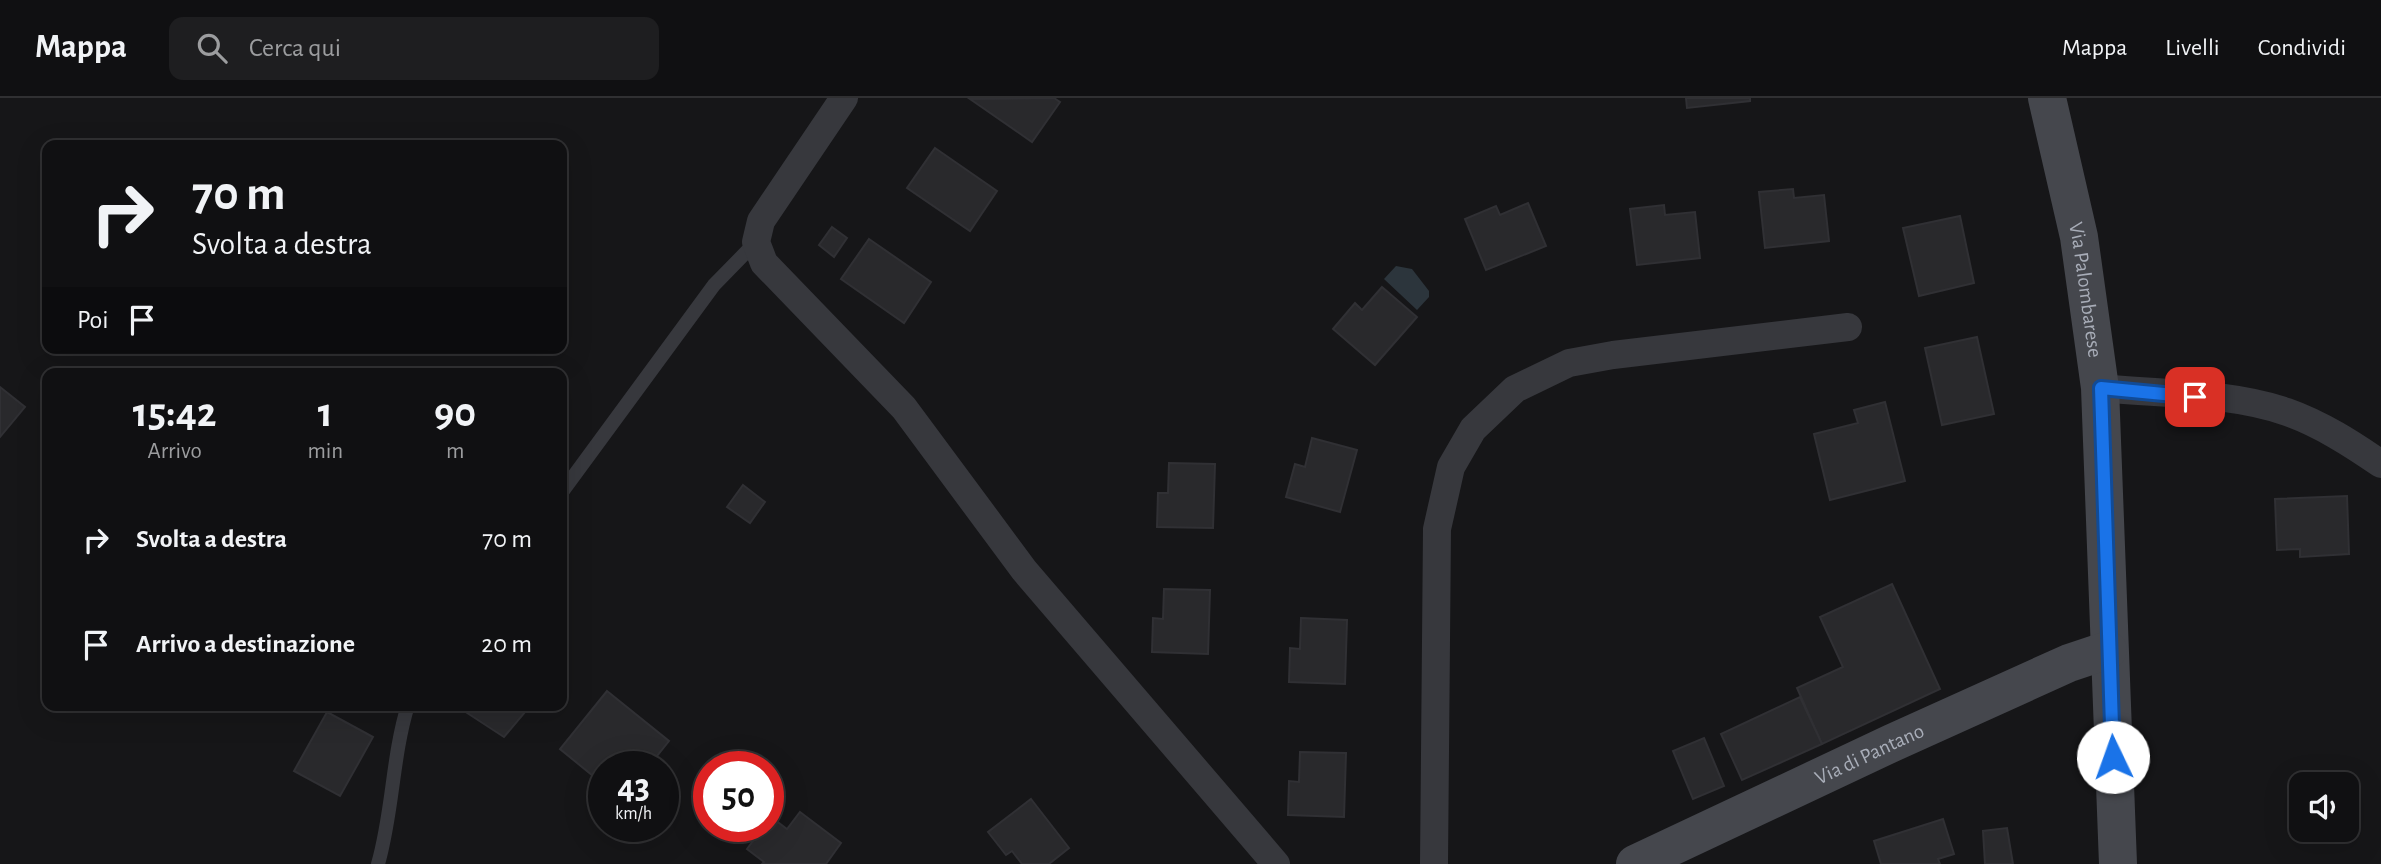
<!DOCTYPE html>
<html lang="it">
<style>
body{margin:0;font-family:"Alegreya Sans",sans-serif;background:#1e1e20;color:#f1f3f6;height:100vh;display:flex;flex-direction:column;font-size:26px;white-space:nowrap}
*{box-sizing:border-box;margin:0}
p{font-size:23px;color:#9c9d9f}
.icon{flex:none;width:38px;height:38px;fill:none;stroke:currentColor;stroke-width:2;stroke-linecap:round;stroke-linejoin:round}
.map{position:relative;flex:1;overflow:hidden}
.sheet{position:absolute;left:42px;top:270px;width:525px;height:343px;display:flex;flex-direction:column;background:#101012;border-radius:14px;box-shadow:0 7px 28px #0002,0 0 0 2px #303032}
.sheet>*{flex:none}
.banner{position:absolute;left:42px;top:42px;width:525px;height:214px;border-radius:14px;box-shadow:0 7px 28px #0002,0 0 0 2px #303032;background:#101012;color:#f1f3f6;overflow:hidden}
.controls{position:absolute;left:2289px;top:674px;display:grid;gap:14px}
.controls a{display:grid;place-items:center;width:70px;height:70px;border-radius:14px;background:#101012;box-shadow:0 7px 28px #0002,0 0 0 2px #303032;font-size:35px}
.speed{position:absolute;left:588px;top:653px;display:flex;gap:14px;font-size:35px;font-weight:700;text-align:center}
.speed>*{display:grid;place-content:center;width:91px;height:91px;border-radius:50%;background:#101012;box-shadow:0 7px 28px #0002,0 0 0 2px #303032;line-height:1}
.speed small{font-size:18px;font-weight:400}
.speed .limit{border:10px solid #d22;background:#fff;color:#111}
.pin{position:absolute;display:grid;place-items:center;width:60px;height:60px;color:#fff;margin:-30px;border-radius:14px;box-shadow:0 4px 10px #0006}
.me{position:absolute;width:77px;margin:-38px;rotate:357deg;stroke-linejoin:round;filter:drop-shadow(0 0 5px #0008)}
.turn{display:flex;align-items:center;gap:24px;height:147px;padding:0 35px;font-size:32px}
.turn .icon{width:91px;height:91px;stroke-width:2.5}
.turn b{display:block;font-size:49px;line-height:60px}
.then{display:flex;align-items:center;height:66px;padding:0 35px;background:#0003;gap:14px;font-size:26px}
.eta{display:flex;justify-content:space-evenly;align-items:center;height:119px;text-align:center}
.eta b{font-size:42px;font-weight:600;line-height:49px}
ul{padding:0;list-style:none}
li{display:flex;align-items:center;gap:21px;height:105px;padding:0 35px}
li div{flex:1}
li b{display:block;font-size:26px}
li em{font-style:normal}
header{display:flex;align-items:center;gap:42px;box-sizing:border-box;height:98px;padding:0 35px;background:#101012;border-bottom:2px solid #303032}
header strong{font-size:33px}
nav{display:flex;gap:38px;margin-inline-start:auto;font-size:24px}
.search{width:490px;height:63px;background:#1e1e20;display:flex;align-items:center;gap:18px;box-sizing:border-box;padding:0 24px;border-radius:14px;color:#9c9d9f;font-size:26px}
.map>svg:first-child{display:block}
.water{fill:#2c353c}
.building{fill:#29292c;stroke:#303034;stroke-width:2}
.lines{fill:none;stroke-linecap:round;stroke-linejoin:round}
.lane{stroke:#37383d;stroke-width:14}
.street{stroke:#37383d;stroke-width:28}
.secondary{stroke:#45474d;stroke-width:38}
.route-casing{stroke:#114b97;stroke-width:18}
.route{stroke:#1a73e8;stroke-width:12}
.labels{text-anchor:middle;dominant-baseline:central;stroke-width:7;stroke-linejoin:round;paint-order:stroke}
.street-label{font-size:21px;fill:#a8adb8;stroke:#111113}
</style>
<header>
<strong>Mappa</strong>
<div class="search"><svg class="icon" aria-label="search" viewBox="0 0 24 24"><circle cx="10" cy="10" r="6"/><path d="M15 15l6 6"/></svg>Cerca qui</div>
<nav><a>Mappa</a><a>Livelli</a><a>Condividi</a></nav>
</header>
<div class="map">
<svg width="2381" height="766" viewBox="0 0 2381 766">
<rect width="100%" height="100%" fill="#161618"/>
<!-- water -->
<path class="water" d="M1396,168L1412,171L1429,193V199L1417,212L1384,181Z"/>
<!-- building -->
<g class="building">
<path d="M1054,0L1060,4L1032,44L970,1Z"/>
<path d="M1686,0H1750V3L1687,10Z"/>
<path d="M935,50L997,93L970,133L907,90Z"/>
<path d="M1793,91L1794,100L1824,97L1829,143L1765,150L1759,94Z"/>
<path d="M1528,105L1546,148L1486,172L1465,121L1496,108L1500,117Z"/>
<path d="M1664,107L1665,117L1695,114L1700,160L1637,167L1630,111Z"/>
<path d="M1960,118L1974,185L1919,198L1903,130Z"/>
<path d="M832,129L847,140L834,159L819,147Z"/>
<path d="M869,141L931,184L904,225L841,181Z"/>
<path d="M1382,189L1417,219L1375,267L1333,231L1355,205L1362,212Z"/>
<path d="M1977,239L1994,316L1942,327L1925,250Z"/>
<path d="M0,289L25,309L0,339Z"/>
<path d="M1885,304L1905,383L1830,402L1814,336L1858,325L1854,312Z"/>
<path d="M1312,340L1357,352L1340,414L1286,399L1295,366L1305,369Z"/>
<path d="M1169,365L1215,366L1213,430L1157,429L1158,395H1168Z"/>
<path d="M743,387L765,404L750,425L727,409Z"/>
<path d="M2347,398L2349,456L2300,459V451L2277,452L2275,401Z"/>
<path d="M1892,486L1940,591L1822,646L1797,590L1843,569L1820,519Z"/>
<path d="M1164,491L1210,492L1208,556L1152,554L1153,520L1163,521Z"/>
<path d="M1301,520L1347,522L1345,586L1289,584L1290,550L1300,551Z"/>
<path d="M607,593L669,643L649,668H604V687L560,651Z"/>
<path d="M1800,599L1822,646L1742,682L1721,636Z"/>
<path d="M455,607H531L504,639Z"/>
<path d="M327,614L373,639L340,698L294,673Z"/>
<path d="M1704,640L1724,688L1693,701L1673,653Z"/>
<path d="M1300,654L1346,655L1344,719L1288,717L1289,683L1299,684Z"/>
<path d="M1031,701L1069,750L1049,766H1022L1012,753L1006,757L988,734Z"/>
<path d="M800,714L841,745L826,766H762L764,764L747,751L764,728H768L771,719L787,731Z"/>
<path d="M1943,721L1954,756L1938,761L1940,766H1881L1874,743Z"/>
<path d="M2007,730L2013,766H1985L1983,733Z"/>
</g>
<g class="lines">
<!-- lane -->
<g class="lane">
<path d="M562,394L714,187L756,144"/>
<path d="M378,766C393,714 392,659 408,607"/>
</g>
<!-- street -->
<g class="street">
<path d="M844,0L761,123L756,144L764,165L904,310L1024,472L1276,766"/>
<path d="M2100,290C2161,296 2229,294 2287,314C2321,326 2352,346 2381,366"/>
<path d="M1434,766L1437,431L1451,369L1473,331L1515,291L1569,265L1613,257L1848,229"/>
</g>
<!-- secondary -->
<g class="secondary">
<path id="s1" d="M2047,0L2079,139L2100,290L2118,766"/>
<path id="s2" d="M1635,766L1892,645L2069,565L2108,552"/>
</g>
</g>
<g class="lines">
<!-- route casing -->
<g class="route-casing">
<path id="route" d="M2113,659L2101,290L2195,299"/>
</g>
<!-- route -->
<use href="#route" class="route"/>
</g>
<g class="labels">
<!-- street labels -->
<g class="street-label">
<text stroke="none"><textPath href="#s1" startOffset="196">Via Palombarese</textPath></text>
<text stroke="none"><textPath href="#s2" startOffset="259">Via di Pantano</textPath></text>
</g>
</g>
</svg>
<div class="controls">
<a><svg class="icon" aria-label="sound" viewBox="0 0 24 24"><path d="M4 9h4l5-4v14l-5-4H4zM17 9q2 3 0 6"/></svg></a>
</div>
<div class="speed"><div>43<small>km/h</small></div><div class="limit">50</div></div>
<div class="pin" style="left:2195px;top:299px;background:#d93025"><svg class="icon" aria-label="arrive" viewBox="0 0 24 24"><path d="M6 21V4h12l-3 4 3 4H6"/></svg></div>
<svg class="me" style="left:2113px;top:659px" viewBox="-20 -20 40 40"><circle r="19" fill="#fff"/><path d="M0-13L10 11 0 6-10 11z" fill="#1a73e8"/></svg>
<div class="banner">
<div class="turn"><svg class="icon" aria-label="right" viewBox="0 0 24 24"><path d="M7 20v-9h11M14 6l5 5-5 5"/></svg><div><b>70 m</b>Svolta a destra</div></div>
<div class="then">Poi<svg class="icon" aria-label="arrive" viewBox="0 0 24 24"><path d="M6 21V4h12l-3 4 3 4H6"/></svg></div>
</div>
<section class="sheet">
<div class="eta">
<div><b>15:42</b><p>Arrivo</p></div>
<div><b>1</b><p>min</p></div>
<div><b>90</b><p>m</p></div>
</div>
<ul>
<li><svg class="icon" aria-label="right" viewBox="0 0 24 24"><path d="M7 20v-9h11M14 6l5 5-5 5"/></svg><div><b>Svolta a destra</b></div><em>70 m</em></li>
<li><svg class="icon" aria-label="arrive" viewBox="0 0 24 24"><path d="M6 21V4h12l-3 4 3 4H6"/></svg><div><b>Arrivo a destinazione</b></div><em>20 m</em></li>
</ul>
</section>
</div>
